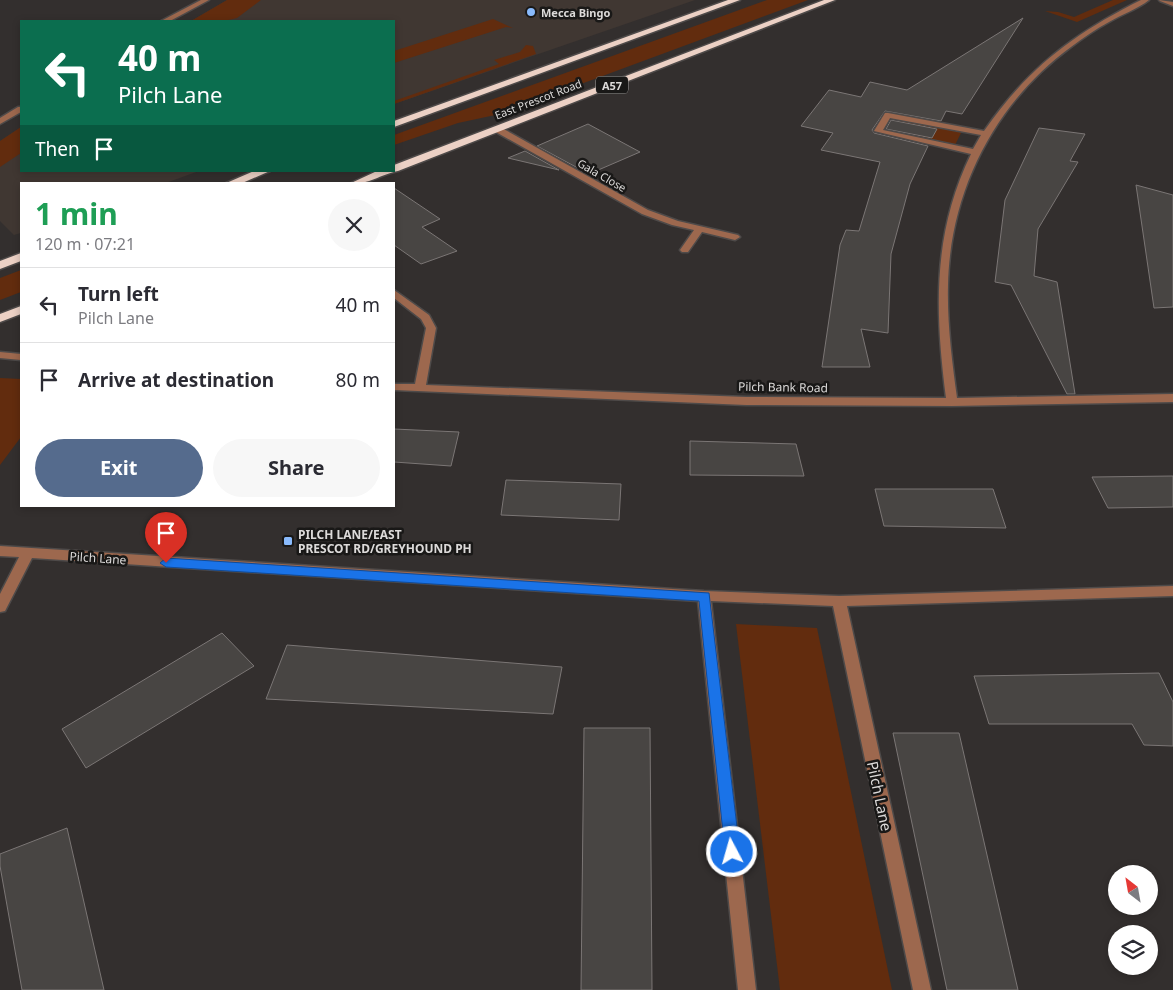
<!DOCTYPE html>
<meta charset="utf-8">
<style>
body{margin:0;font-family:"Noto Sans",sans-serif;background:#f7f7f7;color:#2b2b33;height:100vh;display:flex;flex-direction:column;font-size:19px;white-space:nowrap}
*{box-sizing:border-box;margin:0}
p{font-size:16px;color:#7c7c81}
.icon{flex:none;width:28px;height:28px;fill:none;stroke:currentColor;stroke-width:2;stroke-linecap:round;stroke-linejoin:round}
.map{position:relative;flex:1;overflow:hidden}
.side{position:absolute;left:20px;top:182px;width:375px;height:325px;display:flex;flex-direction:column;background:#fff;border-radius:0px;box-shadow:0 2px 8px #0003}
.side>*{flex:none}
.hud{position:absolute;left:20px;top:20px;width:375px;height:152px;border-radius:0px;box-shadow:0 2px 8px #0003;background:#0b6e4f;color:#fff;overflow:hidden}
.needle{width:32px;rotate:329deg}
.fabs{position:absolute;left:1108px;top:865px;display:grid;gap:10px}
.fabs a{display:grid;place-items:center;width:50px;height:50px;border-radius:50%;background:#fff;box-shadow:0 2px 8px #0003;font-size:25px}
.pin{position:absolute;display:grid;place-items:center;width:42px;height:42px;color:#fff;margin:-51px -21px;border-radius:50% 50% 50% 0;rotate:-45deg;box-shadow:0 0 5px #0007}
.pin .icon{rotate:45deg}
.me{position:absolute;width:55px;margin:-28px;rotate:354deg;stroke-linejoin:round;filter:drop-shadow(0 0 4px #0008)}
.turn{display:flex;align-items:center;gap:18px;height:105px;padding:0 15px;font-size:22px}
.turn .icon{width:65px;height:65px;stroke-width:2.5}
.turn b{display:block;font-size:35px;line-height:42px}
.then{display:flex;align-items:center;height:48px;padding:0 15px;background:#0003;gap:10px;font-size:19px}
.round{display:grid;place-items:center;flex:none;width:52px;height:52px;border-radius:26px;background:#f7f7f7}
.overview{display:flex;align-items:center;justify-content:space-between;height:85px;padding:0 15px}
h1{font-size:30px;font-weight:700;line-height:38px;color:#1e9e55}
.action{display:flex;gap:10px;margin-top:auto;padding:10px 15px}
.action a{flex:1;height:58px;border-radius:30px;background:#556b8d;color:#fff;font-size:20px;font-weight:700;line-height:58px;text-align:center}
.action a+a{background:#f7f7f7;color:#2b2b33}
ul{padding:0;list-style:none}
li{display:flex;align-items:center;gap:15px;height:75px;padding:0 15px;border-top:1px solid #e1e1e2}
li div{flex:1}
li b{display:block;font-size:19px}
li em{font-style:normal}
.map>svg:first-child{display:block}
.built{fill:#403732}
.green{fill:#622c0e}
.building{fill:#484543;stroke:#7b7675}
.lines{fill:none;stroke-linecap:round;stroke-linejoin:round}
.minor-casing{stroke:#4e4a49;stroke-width:3}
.highway-casing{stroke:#4e4a49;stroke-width:3}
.minor{fill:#9d684e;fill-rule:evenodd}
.highway{fill:#ecd1c5;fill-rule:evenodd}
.route{fill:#1a73e8;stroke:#114b97}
.poi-dot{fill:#89bafc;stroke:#191817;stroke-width:2}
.labels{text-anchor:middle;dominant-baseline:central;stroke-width:5;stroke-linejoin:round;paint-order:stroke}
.far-poi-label{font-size:11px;font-weight:bold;fill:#dcdad9;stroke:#191817;text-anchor:start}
.shield{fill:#191817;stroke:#a2a09f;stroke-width:1}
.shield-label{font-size:11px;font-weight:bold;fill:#dcdad9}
.far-street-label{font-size:11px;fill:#dcdad9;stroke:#191817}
.street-label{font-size:12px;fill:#dcdad9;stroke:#191817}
.poi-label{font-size:12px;font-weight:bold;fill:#dcdad9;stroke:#191817;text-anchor:start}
.near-street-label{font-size:15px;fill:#dcdad9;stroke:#191817}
</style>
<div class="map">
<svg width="1173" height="990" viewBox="0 0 1173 990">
<rect width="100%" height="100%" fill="#332f2e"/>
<!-- built -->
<g class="built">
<path d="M227,0H695L394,104V21H191Z"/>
<path d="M21,127V171H199L163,184H21V233L14,235L0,221V141Z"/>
</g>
<!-- green -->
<g class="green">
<path d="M227,0H261L237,18L224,21H191Z"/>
<path d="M767,0H808L500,114L458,123L394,145V135Z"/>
<path d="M1113,0H1127L1077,22L1045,11L1058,12L1074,17Z"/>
<path d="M493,19L513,28L506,27L394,63V51Z"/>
<path d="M526,45L533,46L536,54L394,104V101L499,64L494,60L520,52Z"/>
<path d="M905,121L962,131L955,145L897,130L896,122Z"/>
<path d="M21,127V153L0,167V141Z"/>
<path d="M21,270V292L0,300V278Z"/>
<path d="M0,378L21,379V437L0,465Z"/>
<path d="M736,624L817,628L892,990H780Z"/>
</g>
<!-- building -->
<g class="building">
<path d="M1023,18L962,114L946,111L941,121L885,111L872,130L874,133L928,146L910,184L891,254L888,333L861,329L870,367H822L840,245L846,230L859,231L880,162L821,150L833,133L801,126L829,90L861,97L870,82L907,90Z"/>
<path d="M891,120L937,129L932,138L886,129Z"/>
<path d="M588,124L640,152L589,174L537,146Z"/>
<path d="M1039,128L1085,134L1070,161L1078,162L1038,229L1034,276L1057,282L1075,394H1067L1011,285L995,282L1005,200Z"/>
<path d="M525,151L559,170L508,158Z"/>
<path d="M1136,185L1173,195V307L1154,308Z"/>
<path d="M394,188L440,219L422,227L457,251L421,264L394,245Z"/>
<path d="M394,429L459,432L451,466L394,462Z"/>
<path d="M690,441L796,444L804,476L690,475Z"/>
<path d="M1173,476V507L1108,508L1092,477Z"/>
<path d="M506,480L621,484L619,520L501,515Z"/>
<path d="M875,489H993L1006,528L884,526Z"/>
<path d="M222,633L254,666L86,768L62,729Z"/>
<path d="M287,645L562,667L553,714L266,699Z"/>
<path d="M1159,673L1173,702V746L1144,745L1132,724H989L974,676Z"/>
<path d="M584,728H650L652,990H581Z"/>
<path d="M893,733H959L1018,990H947Z"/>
<path d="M67,828L104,990H22L0,866V854Z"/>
</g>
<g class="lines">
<!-- minor casing -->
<g class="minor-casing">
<g id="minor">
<path d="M201,0H209L170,21H161Z"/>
<path d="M1141,0H1149C1138,9 1122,14 1109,22C1096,29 1083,38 1071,47C995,103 950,190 948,285C947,323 952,361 957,398L1173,394V402L952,406L746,405L394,390V384H415L426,328L421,319L394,298V290L429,315L436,328L426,385L746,397L946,398C935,312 932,234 971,154L874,131L885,113H888L984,131C1028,68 1073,34 1141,0ZM890,118L981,135L973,149L883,130Z"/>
<path d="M1159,0L1173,2V6L1160,1Z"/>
<path d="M18,107H21V112L0,124V118Z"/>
<path d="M494,127H500L648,210L678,221L738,235L740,237L735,240L702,232L688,252H682L680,250L694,230L672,225L642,214L494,131Z"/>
<path d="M0,352L21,354V360L0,358Z"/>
<path d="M0,546L704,591L839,596L1173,586V596L847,606L931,990H913L833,606L711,601L756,990H738L698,601L32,558L5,611L0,612V594L19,557L0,556Z"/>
</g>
</g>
<!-- highway casing -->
<g class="highway-casing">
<g id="highway">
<path d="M728,0H740L394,127V121Z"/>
<path d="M824,0H835L398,171C379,175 371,184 349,184L377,171H394V165Z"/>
<path d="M254,171H270L240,184H224Z"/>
<path d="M21,253V261L0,269V261Z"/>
<path d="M21,306V314L0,322V314Z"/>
</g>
</g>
<!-- minor -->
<use href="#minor" class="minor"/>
<!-- highway -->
<use href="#highway" class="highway"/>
</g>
<!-- route -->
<path class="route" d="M166,558L709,593L740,852L737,857L732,859L727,857L725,852L699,601L166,567L160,563Z"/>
<!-- markers -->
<g class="poi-dot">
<circle cx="531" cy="12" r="5"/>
<rect x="283" y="536" width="10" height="10" rx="2.5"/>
</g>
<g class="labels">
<!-- far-poi labels -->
<g class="far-poi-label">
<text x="541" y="12">Mecca Bingo</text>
</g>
<!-- shield labels -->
<rect class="shield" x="596" y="76.5" width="32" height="17" rx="4"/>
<g class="shield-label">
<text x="612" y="85">A57</text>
</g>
<!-- far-street labels -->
<g class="far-street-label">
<text transform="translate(538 99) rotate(-21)">East Prescot Road</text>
<text transform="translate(602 175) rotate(30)">Gala Close</text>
</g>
<!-- street labels -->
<g class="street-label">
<text transform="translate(783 387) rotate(1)">Pilch Bank Road</text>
<text transform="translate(98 558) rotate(4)">Pilch Lane</text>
</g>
<!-- poi labels -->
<g class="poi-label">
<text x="298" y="534">PILCH LANE/EAST<tspan x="298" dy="14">PRESCOT RD/GREYHOUND PH</tspan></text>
</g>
<!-- near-street labels -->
<g class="near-street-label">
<text transform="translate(880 796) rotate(78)">Pilch Lane</text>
</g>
</g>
</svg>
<div class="fabs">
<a><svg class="needle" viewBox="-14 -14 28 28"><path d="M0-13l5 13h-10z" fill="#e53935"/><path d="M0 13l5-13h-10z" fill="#7c7c81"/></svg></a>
<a><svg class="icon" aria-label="layers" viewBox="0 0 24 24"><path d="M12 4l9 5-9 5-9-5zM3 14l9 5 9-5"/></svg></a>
</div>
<div class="pin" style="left:166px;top:563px;background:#d93025"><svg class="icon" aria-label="arrive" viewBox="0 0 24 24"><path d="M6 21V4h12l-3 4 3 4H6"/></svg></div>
<svg class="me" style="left:732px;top:852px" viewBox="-20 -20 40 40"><circle r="17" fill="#1a73e8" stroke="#fff" stroke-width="3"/><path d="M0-11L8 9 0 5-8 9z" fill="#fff"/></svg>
<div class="hud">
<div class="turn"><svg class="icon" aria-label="left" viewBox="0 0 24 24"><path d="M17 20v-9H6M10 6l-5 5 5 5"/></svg><div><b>40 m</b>Pilch Lane</div></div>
<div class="then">Then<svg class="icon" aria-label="arrive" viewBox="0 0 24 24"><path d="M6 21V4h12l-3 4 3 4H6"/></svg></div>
</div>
<section class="side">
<div class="overview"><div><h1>1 min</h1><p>120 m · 07:21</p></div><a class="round"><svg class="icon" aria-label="close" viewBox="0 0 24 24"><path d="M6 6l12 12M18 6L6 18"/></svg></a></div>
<ul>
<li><svg class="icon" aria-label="left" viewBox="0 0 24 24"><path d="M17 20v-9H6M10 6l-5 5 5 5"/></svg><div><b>Turn left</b><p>Pilch Lane</p></div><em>40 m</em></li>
<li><svg class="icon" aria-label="arrive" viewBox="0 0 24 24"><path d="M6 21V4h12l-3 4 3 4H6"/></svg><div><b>Arrive at destination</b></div><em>80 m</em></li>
</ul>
<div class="action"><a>Exit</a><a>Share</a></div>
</section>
</div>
